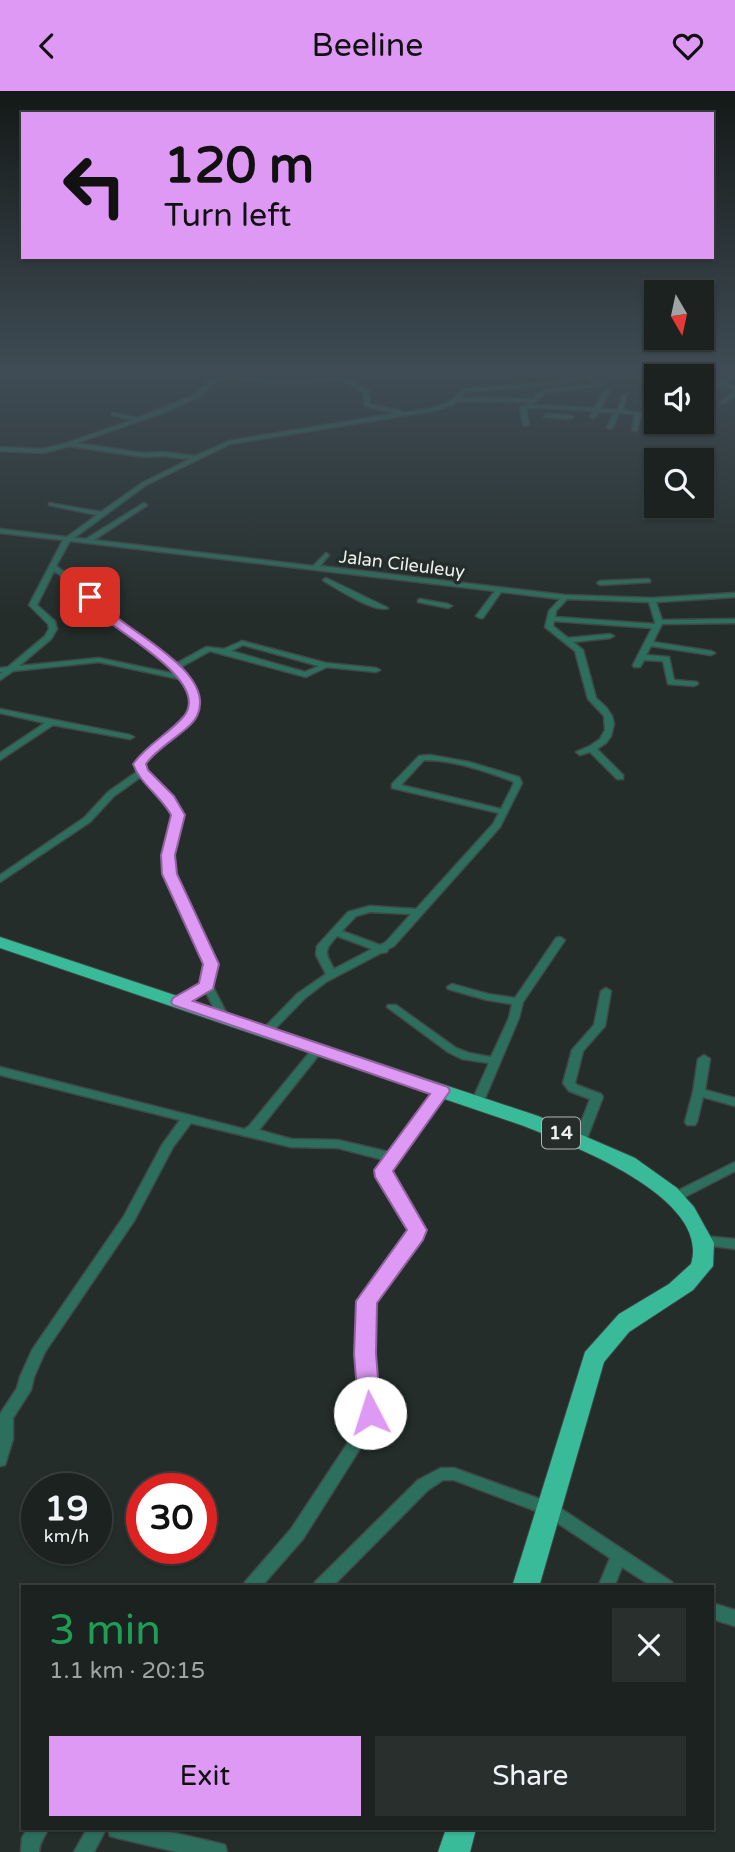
<!DOCTYPE html>
<meta charset="utf-8">
<style>
body{margin:0;font-family:"Varela Round",sans-serif;background:#282f2d;color:#f1f3f6;height:100vh;display:flex;flex-direction:column;font-size:26px;white-space:nowrap}
*{box-sizing:border-box;margin:0}
p{font-size:23px;color:#a0a4a5}
.icon{flex:none;width:38px;height:38px;fill:none;stroke:currentColor;stroke-width:2;stroke-linecap:round;stroke-linejoin:round}
.map{position:relative;flex:1;overflow:hidden}
.side{position:absolute;left:21px;top:1494px;width:693px;height:245px;display:flex;flex-direction:column;background:#1b2220;border-radius:0px;box-shadow:0 2px 5px #0004,0 0 0 2px #393f3e}
.side>*{flex:none}
.top-card{position:absolute;left:21px;top:21px;width:693px;height:147px;border-radius:0px;box-shadow:0 2px 5px #0004,0 0 0 2px #393f3e;background:#dd99f4;color:#111;overflow:hidden}
.needle{width:46px;rotate:171deg}
.fabs{position:absolute;left:644px;top:189px;display:grid;gap:14px}
.fabs a{display:grid;place-items:center;width:70px;height:70px;border-radius:0px;background:#1b2220;box-shadow:0 2px 5px #0004,0 0 0 2px #393f3e;font-size:35px}
.speed{position:absolute;left:21px;top:1382px;display:flex;gap:14px;font-size:35px;font-weight:700;text-align:center}
.speed>*{display:grid;place-content:center;width:91px;height:91px;border-radius:50%;background:#1b2220;box-shadow:0 2px 5px #0004,0 0 0 2px #393f3e;line-height:1}
.speed small{font-size:18px;font-weight:400}
.speed .limit{border:10px solid #d22;background:#fff;color:#111}
.pin{position:absolute;display:grid;place-items:center;width:60px;height:60px;color:#fff;margin:-30px;border-radius:14px;box-shadow:0 4px 10px #0006}
.me{position:absolute;width:77px;margin:-38px;rotate:355deg;stroke-linejoin:round;filter:drop-shadow(0 0 5px #0008)}
.turn{display:flex;align-items:center;gap:24px;height:147px;padding:0 28px;font-size:32px}
.turn .icon{width:91px;height:91px;stroke-width:2.5}
.turn b{display:block;font-size:49px;line-height:60px}
.round{display:grid;place-items:center;flex:none;width:74px;height:74px;border-radius:0px;background:#282f2d}
.overview{display:flex;align-items:center;justify-content:space-between;height:119px;padding:0 28px}
h1{font-size:42px;font-weight:600;line-height:52px;color:#1e9e55}
.action{display:flex;gap:14px;margin-top:auto;padding:14px 28px}
.action a{flex:1;height:80px;border-radius:0px;background:#dd99f4;color:#111;font-size:28px;font-weight:600;line-height:80px;text-align:center}
.action a+a{background:#282f2d;color:#f1f3f6}
header{display:flex;justify-content:space-between;align-items:center;height:91px;padding:0 28px;background:#dd99f4;color:#111;font-size:32px;font-weight:600}
.map>svg:first-child{display:block}
.lines{fill:none;stroke-linecap:round;stroke-linejoin:round}
.minor-casing{stroke:#404845;stroke-width:3}
.trunk-casing{stroke:#404845;stroke-width:2}
.minor{fill:#2d6f5d;fill-rule:evenodd}
.trunk{fill:#39bb9a;fill-rule:evenodd}
.route{fill:#dd99f4;stroke:#90639f;stroke-width:2}
.labels{text-anchor:middle;dominant-baseline:central;stroke-width:7;stroke-linejoin:round;paint-order:stroke}
.far-street-label{font-size:18px;fill:#ebf0ee;stroke:#242d2a}
.shield{fill:#242d2a;stroke:#afb6b3;stroke-width:2}
.shield-label{font-size:19px;font-weight:bold;fill:#ebf0ee}
</style>
<header><svg class="icon" aria-label="back" viewBox="0 0 24 24"><path d="M15 5l-7 7 7 7"/></svg>Beeline<svg class="icon" aria-label="heart" viewBox="0 0 24 24"><path d="M12 20l-8-8c-3-5 5-10 8-4 3-6 11-1 8 4z"/></svg></header>
<div class="map">
<svg width="735" height="1761" viewBox="0 0 735 1761">
<rect width="100%" height="100%" fill="#242d2a"/>
<g class="lines">
<!-- minor casing -->
<g class="minor-casing">
<g id="minor">
<path d="M598,280L658,285L656,287L600,282L557,293L465,301L460,307L533,308L543,299L596,293L589,289L591,287L604,294L545,302L532,314L595,317L604,300L607,298L610,300L600,318L618,319L622,304L627,303L623,319L641,322L637,340L632,339L635,323L619,322L613,336L610,338L607,336L614,322L599,321L593,328L590,326L594,320L546,317H526L529,333L526,335L523,333L520,316L527,314L530,311L457,310L454,313L434,320L230,353L146,394L74,447L86,448L144,412L147,414L146,415L94,449L313,475L326,462L329,464L320,475L565,504L652,507L735,502V506L656,511L662,529L735,528V532L662,533L653,551L711,560L715,562L711,564L651,555L646,564L669,566L674,589L697,591L698,593L694,595L668,593L663,570L644,569L640,576H634L633,574L652,537L554,530L553,535L568,547L610,543L614,545L610,547L573,551L583,559L596,607L606,616L612,625L614,633L611,645L606,652L597,658L623,684V688H617L590,661L580,664L576,661L590,655L600,648L605,639L604,625L588,608L575,560L545,536L549,520L560,508L501,501L483,527H480L476,525L495,500L70,450L56,475L78,491L121,531L177,572L206,556L224,558L242,550L326,572L376,577L380,579L376,581L327,576L306,586L210,560L181,576C226,625 171,640 143,673C153,692 171,706 183,724L173,764L175,783L216,873L212,894L228,925L227,927H219L205,900L183,912L179,913L174,910L202,892L206,873L165,783L163,764L173,724L142,685L114,705L90,731L0,791V784L84,727L108,701L138,680L135,673L136,671L187,625C193,613 190,600 184,589L99,571L13,580L0,589V583L2,581H0V577L8,576L45,545L49,538L48,533L29,514L63,449L0,442V438L67,446L97,424L49,414V412L101,421L142,392L190,368L163,365L143,366L69,355L43,362L0,360V356L43,358L67,352L133,329L112,324V322L138,327L195,304L210,289L224,285L291,291L340,287L353,290L369,300L370,313L401,320V322L433,317L450,311L464,298L557,291ZM224,288L291,293L340,289L349,292L364,302L365,315L398,322L229,350L195,365L163,361L143,362L76,352L165,321L199,306L214,291ZM54,480C77,494 94,517 115,534C137,551 162,564 180,584L99,567L19,575L51,548L57,538L55,530L37,514ZM567,508L649,511L655,531V533L555,526L556,520ZM243,554L319,575L305,581L231,560Z"/>
<path d="M735,282V285L724,293L735,294V298L702,292V290L719,292Z"/>
<path d="M711,297L716,298L702,307V304Z"/>
<path d="M735,300V304L725,312H721V310Z"/>
<path d="M546,323L570,324L573,326L570,328L544,326Z"/>
<path d="M326,487L388,517C374,522 338,498 324,490L323,489Z"/>
<path d="M648,488L650,489V491L600,494L597,492L600,490Z"/>
<path d="M420,508L448,513L452,515L448,517L418,511V509Z"/>
<path d="M0,618L130,644L134,646L130,648L53,634L0,669V662L45,632L0,622Z"/>
<path d="M430,664L469,671L519,686L522,692L500,736L394,855L388,858L387,861L381,862L326,891L305,907L271,942H263L261,940L263,938L297,903L326,883L316,864L317,855L348,821L370,815L416,818L493,733L499,722L392,697V693L419,665ZM424,669C454,669 485,680 512,690L514,692L501,718L401,694ZM370,821L411,823L386,851L380,854L342,840L356,825ZM337,845L372,858L334,878C325,862 323,860 337,845Z"/>
<path d="M560,846L565,849L523,911L519,927L483,1012L481,1015H473L471,1012L489,972L462,968L448,961L387,916L388,914H396L456,957L469,962L491,966L509,927L512,913L487,909L448,898L447,896L452,893L488,903L515,907L556,847Z"/>
<path d="M606,897L611,900L605,935L583,960L575,992L577,994L601,1003L603,1006L586,1050L584,1053H576L574,1050L590,1008L569,1000L563,992L572,959L594,934L601,900Z"/>
<path d="M318,954L324,958L322,960L259,1039L291,1048L338,1049L389,1061L437,997H445L447,1000L389,1079L390,1086L423,1139V1144L373,1211L372,1263L377,1322L373,1337L303,1448L261,1496H243L245,1491L291,1438L359,1335L363,1322L358,1263L359,1210L411,1143V1139L378,1086L377,1079L384,1069L338,1057L291,1056L191,1032L173,1056L134,1130L45,1261L34,1286L31,1299L13,1327V1348L5,1374L0,1375V1323L17,1297L20,1286L32,1259L124,1125L162,1054L180,1029L0,984V976L244,1038L249,1035L314,956Z"/>
<path d="M704,964L710,968L705,999L735,1007V1015L703,1006L697,1031L695,1034H687L685,1031L693,1001L698,968Z"/>
<path d="M735,1071V1080L679,1109H671L669,1106L671,1103Z"/>
<path d="M703,1145L735,1148V1158L698,1153L696,1150L698,1147Z"/>
<path d="M441,1377H454L554,1413L672,1491L674,1496H653L622,1476L614,1496H598L610,1467L544,1423L454,1389H443L428,1399L332,1496H313L315,1491L418,1389Z"/>
<path d="M712,1512L735,1519V1535L712,1528Z"/>
<path d="M27,1738H48C44,1748 40,1749 39,1761H21L22,1747Z"/>
<path d="M87,1738H106L94,1761H74Z"/>
<path d="M108,1738H157L218,1752L225,1754L227,1761H177L117,1747L110,1745Z"/>
</g>
</g>
<!-- trunk casing -->
<g class="trunk-casing">
<g id="trunk">
<path d="M0,846L538,1025L635,1067L677,1097L694,1116L714,1152L713,1175L693,1199L629,1241L604,1271L539,1496H512L585,1261L619,1223L669,1193L691,1173C712,1106 569,1053 524,1035L0,857Z"/>
<path d="M446,1738H476L470,1761H438Z"/>
</g>
</g>
<!-- minor -->
<use href="#minor" class="minor"/>
<!-- trunk -->
<use href="#trunk" class="trunk"/>
</g>
<!-- sky -->
<linearGradient id="sky" x2="0" y2="1"><stop stop-color="#141917"/><stop offset="0.53" stop-color="#3f4c55"/><stop offset="1" stop-color="#3f4c55" stop-opacity="0"/></linearGradient>
<rect width="735" height="527" fill="url(#sky)"/>
<!-- route -->
<path class="route" d="M87,504H94C100,510 106,517 113,523C137,545 217,584 197,625C190,640 158,655 146,673L148,679L174,705L185,724L175,764L177,783L219,873L213,898L193,910L448,996L450,1000L393,1080L427,1139L423,1149L377,1212L376,1263L381,1322L378,1328L370,1331L362,1328L359,1322L354,1263L356,1210L407,1139L375,1086L374,1079L430,1003L173,914L171,911L173,907L199,892L203,873L162,783L161,764L171,724C161,705 140,693 133,673C147,653 169,643 184,625C210,592 125,545 105,528C99,522 93,515 87,508Z"/>
<g class="labels">
<!-- far-street labels -->
<g class="far-street-label">
<text transform="translate(402 473) rotate(7)">Jalan Cileuleuy</text>
</g>
<!-- shield labels -->
<rect class="shield" x="542" y="1026.5" width="38" height="31" rx="5"/>
<g class="shield-label">
<text x="561" y="1042">14</text>
</g>
</g>
</svg>
<div class="fabs">
<a><svg class="needle" viewBox="-14 -14 28 28"><path d="M0-13l5 13h-10z" fill="#e53935"/><path d="M0 13l5-13h-10z" fill="#a0a4a5"/></svg></a>
<a><svg class="icon" aria-label="sound" viewBox="0 0 24 24"><path d="M4 9h4l5-4v14l-5-4H4zM17 9q2 3 0 6"/></svg></a>
<a><svg class="icon" aria-label="search" viewBox="0 0 24 24"><circle cx="10" cy="10" r="6"/><path d="M15 15l6 6"/></svg></a>
</div>
<div class="speed"><div>19<small>km/h</small></div><div class="limit">30</div></div>
<div class="pin" style="left:90px;top:506px;background:#d93025"><svg class="icon" aria-label="arrive" viewBox="0 0 24 24"><path d="M6 21V4h12l-3 4 3 4H6"/></svg></div>
<svg class="me" style="left:370px;top:1322px" viewBox="-20 -20 40 40"><circle r="19" fill="#fff"/><path d="M0-13L10 11 0 6-10 11z" fill="#dd99f4"/></svg>
<div class="top-card">
<div class="turn"><svg class="icon" aria-label="left" viewBox="0 0 24 24"><path d="M17 20v-9H6M10 6l-5 5 5 5"/></svg><div><b>120 m</b>Turn left</div></div>
</div>
<section class="side">
<div class="overview"><div><h1>3 min</h1><p>1.1 km · 20:15</p></div><a class="round"><svg class="icon" aria-label="close" viewBox="0 0 24 24"><path d="M6 6l12 12M18 6L6 18"/></svg></a></div>
<div class="action"><a>Exit</a><a>Share</a></div>
</section>
</div>
